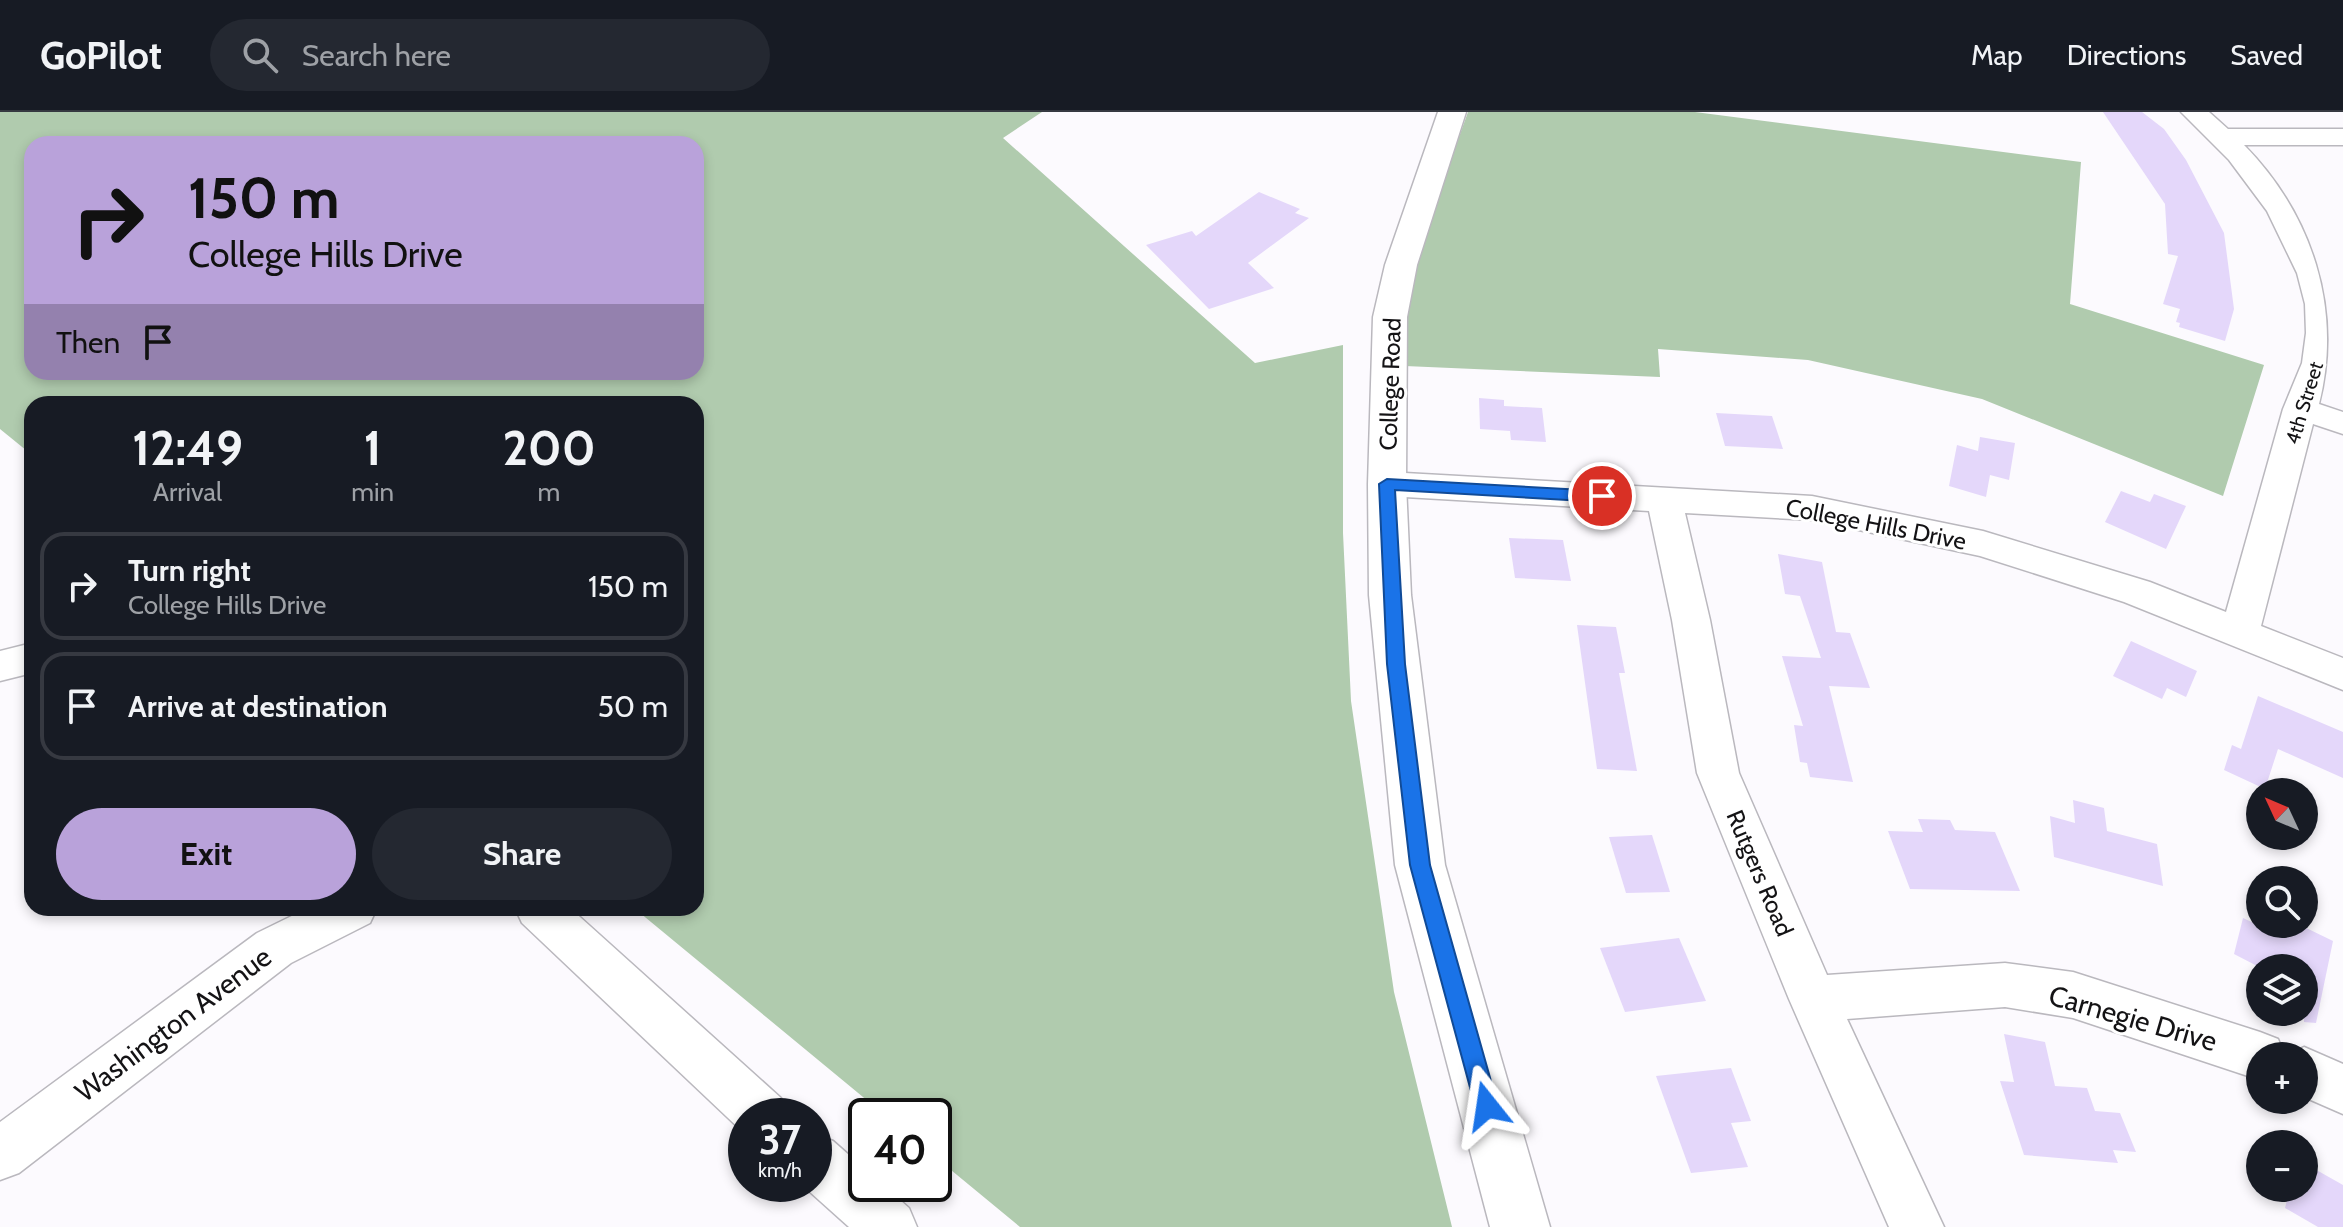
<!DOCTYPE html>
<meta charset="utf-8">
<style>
body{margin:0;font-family:Cabin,sans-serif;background:#242831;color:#f1f3f6;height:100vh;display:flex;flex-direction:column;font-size:30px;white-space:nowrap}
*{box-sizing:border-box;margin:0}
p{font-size:26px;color:#9ea1a6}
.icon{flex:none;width:44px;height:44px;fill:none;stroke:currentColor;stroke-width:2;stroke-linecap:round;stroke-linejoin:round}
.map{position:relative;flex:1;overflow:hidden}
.sheet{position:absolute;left:24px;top:284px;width:680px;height:520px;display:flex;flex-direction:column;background:#171b24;border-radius:24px;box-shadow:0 4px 12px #0003}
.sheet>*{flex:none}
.guide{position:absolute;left:24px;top:24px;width:680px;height:244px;border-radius:24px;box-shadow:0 4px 12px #0003;background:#b9a2da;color:#111;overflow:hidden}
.needle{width:52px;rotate:314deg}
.fabs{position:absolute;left:2246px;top:666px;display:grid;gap:16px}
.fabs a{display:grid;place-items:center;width:72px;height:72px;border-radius:50%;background:#171b24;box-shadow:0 4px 12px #0003;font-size:40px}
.speed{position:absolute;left:728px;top:986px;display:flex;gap:16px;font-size:40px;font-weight:700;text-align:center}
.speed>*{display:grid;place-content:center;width:104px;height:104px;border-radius:50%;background:#171b24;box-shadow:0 4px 12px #0003;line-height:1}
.speed small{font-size:20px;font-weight:400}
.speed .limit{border:4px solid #111;border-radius:12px;background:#fff;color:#111}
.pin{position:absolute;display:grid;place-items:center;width:68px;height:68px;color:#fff;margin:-34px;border:4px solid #fff;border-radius:50%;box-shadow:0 2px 8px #0007}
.me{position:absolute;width:88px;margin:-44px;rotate:345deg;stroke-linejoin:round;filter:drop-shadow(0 0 6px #0008)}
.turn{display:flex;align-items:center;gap:28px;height:168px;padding:0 32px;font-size:36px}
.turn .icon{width:104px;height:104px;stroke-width:2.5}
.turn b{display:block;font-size:56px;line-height:68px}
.then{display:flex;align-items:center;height:76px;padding:0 32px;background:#0003;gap:16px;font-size:30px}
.eta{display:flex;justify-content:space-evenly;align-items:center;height:136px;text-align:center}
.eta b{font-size:48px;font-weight:700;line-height:56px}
.button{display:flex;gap:16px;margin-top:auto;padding:16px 32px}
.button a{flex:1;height:92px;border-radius:48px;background:#b9a2da;color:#111;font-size:32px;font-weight:700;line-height:92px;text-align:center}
.button a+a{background:#242831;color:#f1f3f6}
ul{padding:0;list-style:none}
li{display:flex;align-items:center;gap:24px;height:108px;margin:0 16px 12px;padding:0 16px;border:4px solid #363941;border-radius:24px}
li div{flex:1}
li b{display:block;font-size:30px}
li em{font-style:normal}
header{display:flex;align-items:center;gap:48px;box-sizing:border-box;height:112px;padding:0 40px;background:#171b24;border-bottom:2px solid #363941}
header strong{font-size:38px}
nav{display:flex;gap:44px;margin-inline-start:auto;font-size:28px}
.search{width:560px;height:72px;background:#242831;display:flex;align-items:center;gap:20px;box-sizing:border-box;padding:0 28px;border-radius:44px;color:#9ea1a6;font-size:30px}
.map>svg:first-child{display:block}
.forest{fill:#b0cbae;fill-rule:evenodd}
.building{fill:#e4d7fa}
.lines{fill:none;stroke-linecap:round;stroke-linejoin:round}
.minor-casing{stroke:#bab8be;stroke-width:3}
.tertiary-casing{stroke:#bab8be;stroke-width:3}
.minor{fill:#fff;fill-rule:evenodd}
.tertiary{fill:#fff;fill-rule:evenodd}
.route{fill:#1a73e8;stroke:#114b97;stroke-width:2}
.labels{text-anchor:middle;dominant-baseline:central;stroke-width:6;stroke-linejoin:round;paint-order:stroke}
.far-street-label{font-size:20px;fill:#141315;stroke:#fff}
.street-label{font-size:24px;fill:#141315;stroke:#fff}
.near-street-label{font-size:28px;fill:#141315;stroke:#fff}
</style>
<header>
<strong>GoPilot</strong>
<div class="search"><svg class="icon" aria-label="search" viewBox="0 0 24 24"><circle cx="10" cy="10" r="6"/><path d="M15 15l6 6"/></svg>Search here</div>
<nav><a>Map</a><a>Directions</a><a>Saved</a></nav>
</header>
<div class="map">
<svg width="2343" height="1115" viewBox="0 0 2343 1115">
<rect width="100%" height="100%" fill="#fcfafe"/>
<!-- forest -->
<g class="forest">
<path d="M0,0H1042L1003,26L1255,251L1343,233V421L1351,589L1394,880L1452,1115H1020L934,1044V1004H886L634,796H696V292H32V343L0,317ZM32,32H696V260H32Z"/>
<path d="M1468,0H1695L2081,50L2070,192L2264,253L2223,384L1982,287L1808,248L1658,237L1660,265L1405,254L1408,186L1429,108Z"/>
</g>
<!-- building -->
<g class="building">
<path d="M2103,0H2142L2164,17L2186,48L2224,121L2234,197L2225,229L2179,215L2180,211L2176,210L2180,197L2163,192L2178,144L2168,142L2165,92Z"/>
<path d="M1259,80L1300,97L1295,101L1309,106L1248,151L1274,176L1209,197L1146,133L1192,119L1196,124Z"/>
<path d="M1479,286L1504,288V294L1542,296L1546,330L1511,328L1510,319L1480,317Z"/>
<path d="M1716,301L1772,304L1783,337L1725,334Z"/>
<path d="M1980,325L2015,331L2009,368L1990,363L1986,385L1949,374L1957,333L1978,339Z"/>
<path d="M2121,379L2150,390L2154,382L2186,394L2166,437L2105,410Z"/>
<path d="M1509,426L1563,428L1571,469L1515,466Z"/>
<path d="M1778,442L1822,450L1836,520L1850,521L1870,576L1829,574L1853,670L1810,665L1807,651L1800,650L1794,613L1803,614L1782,544L1821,546L1800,484L1785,482Z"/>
<path d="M1577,513L1616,515L1625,561H1619L1637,659L1597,657Z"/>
<path d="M2131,529L2197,559L2186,585L2167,576L2162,587L2113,564Z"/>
<path d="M2258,584L2343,620V666L2278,637L2265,677L2224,658L2232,633L2241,637Z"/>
<path d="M2073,688L2104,696L2107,719L2157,732L2163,774L2054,745L2050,704L2075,711Z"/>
<path d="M1918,707L1950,708L1955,718L1995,720L2020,779L1910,777L1888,719L1923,720Z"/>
<path d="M1652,723L1670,780L1626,781L1609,725Z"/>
<path d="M2243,806L2256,812H2298L2333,829L2316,911L2304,910V856H2261L2234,842Z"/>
<path d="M1679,826L1706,889L1625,900L1600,836Z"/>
<path d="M2004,922L2045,930L2055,974L2087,976L2095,999L2120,1001L2136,1040L2113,1038L2118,1051L2024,1043L2000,969L2014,970Z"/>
<path d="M1731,956L1751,1009L1731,1011L1748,1055L1691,1061L1656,964Z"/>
<path d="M2304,1051L2343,1073V1115H2318L2285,1096L2290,1076H2304Z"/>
</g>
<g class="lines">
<!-- minor casing -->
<g class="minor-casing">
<g id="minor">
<path d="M2181,0H2209L2228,17H2343V33H2244C2312,102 2343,197 2319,292L2343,300V322L2313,312L2261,514L2343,546V578L2124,490L1980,444L1812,408L1685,401L1710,508L1739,661L1827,863L2005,851L2073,860L2260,920L2278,927L2285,944H2260V968L2073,906L2005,895L1847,907L1944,1115H1889L1789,887L1697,661L1672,508L1649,399L1387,384L1375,380L1369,372L1375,364L1387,360L1812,384L1983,419L2150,470L2226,500L2283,297L2302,251L2306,221L2305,192L2297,161L2267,99L2229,48Z"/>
<path d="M32,531V561L0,569V539Z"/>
<path d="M308,796H377L370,811L291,851L19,1061L0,1068V1010L257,821Z"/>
<path d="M515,796H570L781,986L789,1004H746L745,1022L522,811Z"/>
<path d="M2304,935L2343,952V1002L2304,985V944H2286Z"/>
<path d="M814,1022L833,1029L866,1058V1072H882L909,1096L917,1115H849L801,1072H814Z"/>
</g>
</g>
<!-- tertiary casing -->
<g class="tertiary-casing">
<path id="tertiary" d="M1438,0H1466L1417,153L1407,205L1406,372L1411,483L1445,753L1550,1115H1490L1395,753L1369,483L1368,372L1373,205L1385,153Z"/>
</g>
<!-- minor -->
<use href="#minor" class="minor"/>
<!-- tertiary -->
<use href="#tertiary" class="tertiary"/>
</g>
<!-- route -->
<path class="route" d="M1387,367L1602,379L1610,384L1602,390L1395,378L1405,552L1430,753L1498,994L1495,1003L1487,1006L1478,1003L1475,994L1410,753L1387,552L1379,372Z"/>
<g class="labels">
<!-- far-street labels -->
<g class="far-street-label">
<text transform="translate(2304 291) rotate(-73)">4th Street</text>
</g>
<!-- street labels -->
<g class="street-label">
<text transform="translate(1390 272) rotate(-88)">College Road</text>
<text transform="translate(1876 412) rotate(11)">College Hills Drive</text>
<text transform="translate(1760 761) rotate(67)">Rutgers Road</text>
</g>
<!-- near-street labels -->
<g class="near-street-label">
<text transform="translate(2133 906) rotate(16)">Carnegie Drive</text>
<text transform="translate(173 912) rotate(-37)">Washington Avenue</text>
</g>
</g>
</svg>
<div class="fabs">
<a><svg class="needle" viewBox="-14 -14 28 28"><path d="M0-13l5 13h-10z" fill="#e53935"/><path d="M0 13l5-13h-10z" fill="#9ea1a6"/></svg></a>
<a><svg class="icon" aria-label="search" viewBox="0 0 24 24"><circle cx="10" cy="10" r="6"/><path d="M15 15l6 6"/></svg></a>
<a><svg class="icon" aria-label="layers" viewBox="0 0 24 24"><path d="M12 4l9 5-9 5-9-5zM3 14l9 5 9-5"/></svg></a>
<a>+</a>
<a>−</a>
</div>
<div class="speed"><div>37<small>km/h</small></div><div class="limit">40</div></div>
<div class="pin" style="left:1602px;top:384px;background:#d93025"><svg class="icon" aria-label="arrive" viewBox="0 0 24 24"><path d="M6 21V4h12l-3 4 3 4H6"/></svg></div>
<svg class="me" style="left:1487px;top:994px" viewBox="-20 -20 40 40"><path d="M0-17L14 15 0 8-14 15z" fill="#1a73e8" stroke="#fff" stroke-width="4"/></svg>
<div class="guide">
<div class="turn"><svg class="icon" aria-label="right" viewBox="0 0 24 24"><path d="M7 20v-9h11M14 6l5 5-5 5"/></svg><div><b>150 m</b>College Hills Drive</div></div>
<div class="then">Then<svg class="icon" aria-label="arrive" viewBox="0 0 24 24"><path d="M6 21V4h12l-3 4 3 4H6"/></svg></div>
</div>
<section class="sheet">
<div class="eta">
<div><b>12:49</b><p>Arrival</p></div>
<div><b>1</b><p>min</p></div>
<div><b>200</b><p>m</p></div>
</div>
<ul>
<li><svg class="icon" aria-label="right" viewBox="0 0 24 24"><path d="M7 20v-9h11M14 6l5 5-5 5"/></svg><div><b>Turn right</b><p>College Hills Drive</p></div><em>150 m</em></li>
<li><svg class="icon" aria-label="arrive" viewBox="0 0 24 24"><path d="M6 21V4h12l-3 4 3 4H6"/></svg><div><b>Arrive at destination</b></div><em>50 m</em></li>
</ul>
<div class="button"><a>Exit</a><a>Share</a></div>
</section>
</div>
